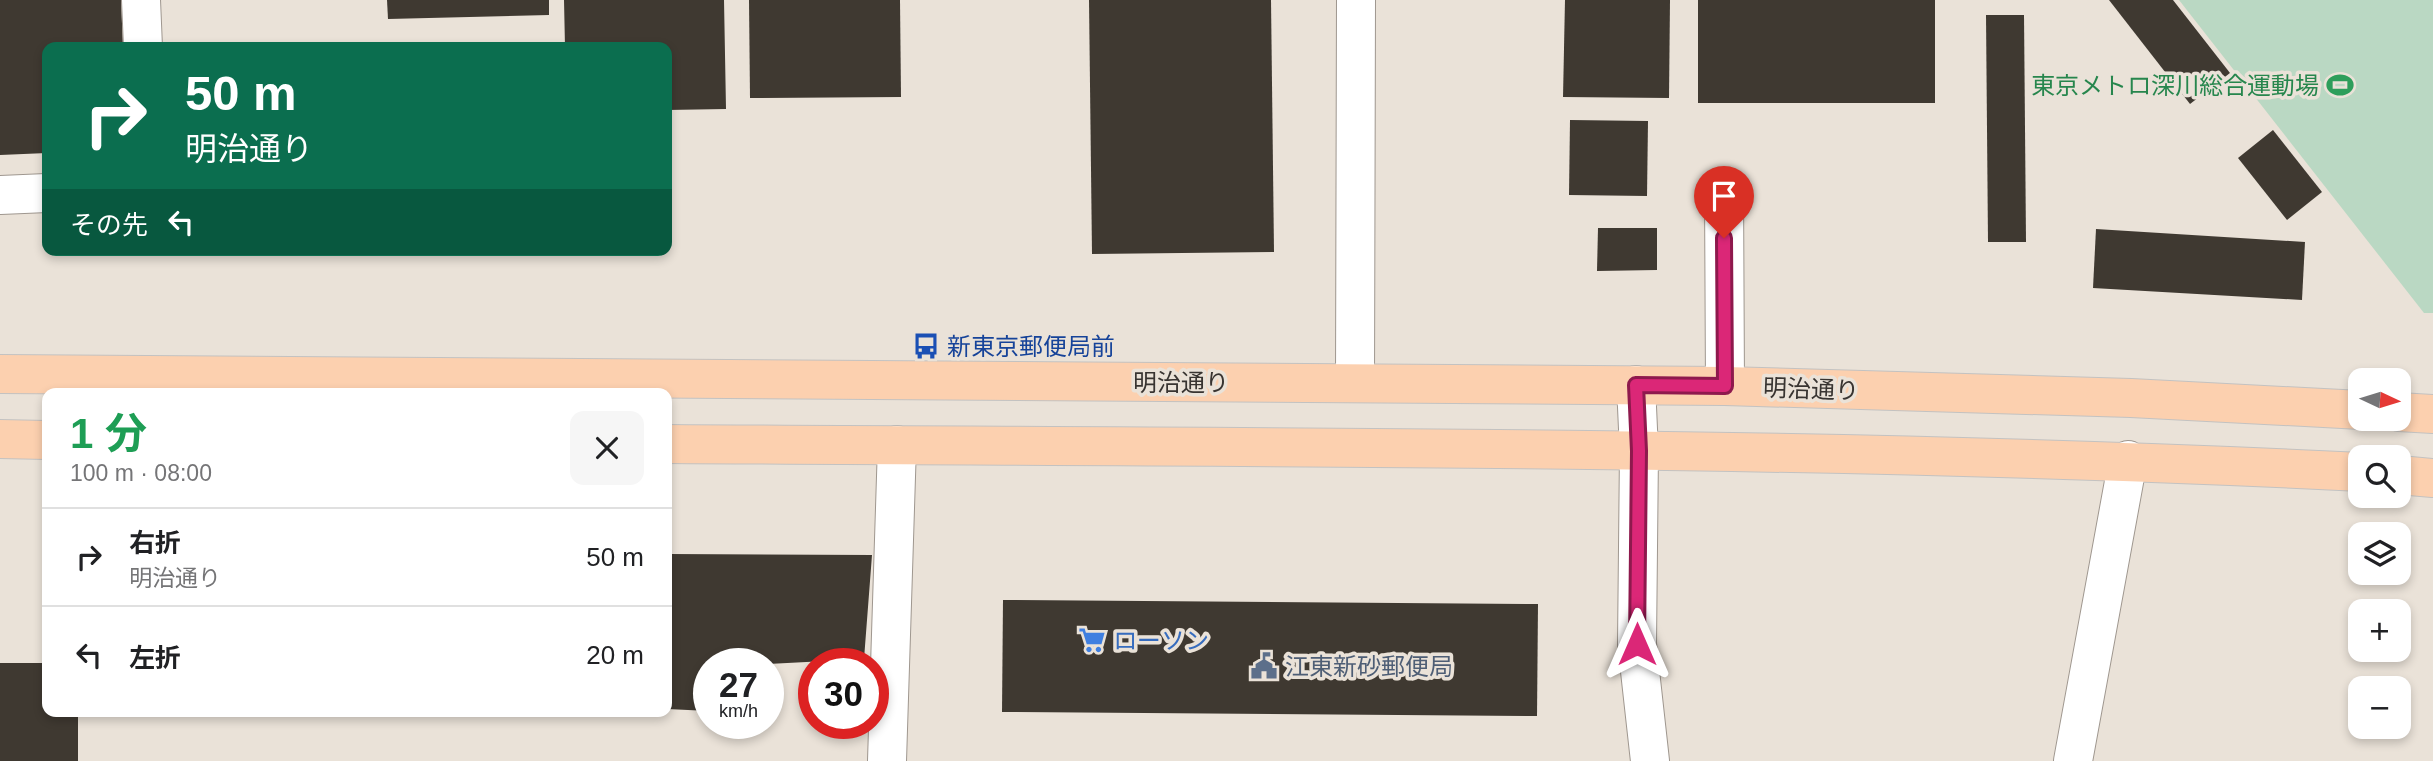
<!DOCTYPE html>
<html lang="ja">
<meta charset="utf-8">
<style>
body{margin:0;font-family:Helvetica,"Noto Sans JP",sans-serif;background:#f6f6f6;color:#202124;height:100vh;display:flex;flex-direction:column;font-size:26px;white-space:nowrap}
*{box-sizing:border-box;margin:0}
p{font-size:23px;color:#757577}
.icon{flex:none;width:38px;height:38px;fill:none;stroke:currentColor;stroke-width:2;stroke-linecap:round;stroke-linejoin:round}
.map{position:relative;flex:1;overflow:hidden}
.sheet{position:absolute;left:42px;top:388px;width:630px;height:329px;display:flex;flex-direction:column;background:#fff;border-radius:14px;box-shadow:0 4px 10px #0003}
.sheet>*{flex:none}
.banner{position:absolute;left:42px;top:42px;width:630px;height:214px;border-radius:14px;box-shadow:0 4px 10px #0003;background:#0b6e4f;color:#fff;overflow:hidden}
.needle{width:46px;rotate:94deg}
.controls{position:absolute;left:2348px;top:368px;display:grid;gap:14px}
.controls a{display:grid;place-items:center;width:63px;height:63px;border-radius:14px;background:#fff;box-shadow:0 4px 10px #0003;font-size:35px}
.speed{position:absolute;left:693px;top:648px;display:flex;gap:14px;font-size:35px;font-weight:700;text-align:center}
.speed>*{display:grid;place-content:center;width:91px;height:91px;border-radius:50%;background:#fff;box-shadow:0 4px 10px #0003;line-height:1}
.speed small{font-size:18px;font-weight:400}
.speed .limit{border:10px solid #d22;background:#fff;color:#111}
.pin{position:absolute;display:grid;place-items:center;width:60px;height:60px;color:#fff;margin:-72px -30px;border-radius:50% 50% 50% 0;rotate:-45deg;box-shadow:0 0 7px #0007}
.pin .icon{rotate:45deg}
.me{position:absolute;width:77px;margin:-38px;rotate:0deg;stroke-linejoin:round;filter:drop-shadow(0 0 5px #0008)}
.turn{display:flex;align-items:center;gap:24px;height:147px;padding:0 28px;font-size:32px}
.turn .icon{width:91px;height:91px;stroke-width:2.5}
.turn b{display:block;font-size:49px;line-height:60px}
.then{display:flex;align-items:center;height:66px;padding:0 28px;background:#0003;gap:14px;font-size:26px}
.round{display:grid;place-items:center;flex:none;width:74px;height:74px;border-radius:14px;background:#f6f6f6}
.head{display:flex;align-items:center;justify-content:space-between;height:119px;padding:0 28px}
h1{font-size:42px;font-weight:700;line-height:52px;color:#1e9e55}
ul{padding:0;list-style:none}
li{display:flex;align-items:center;gap:21px;height:98px;padding:0 28px;border-top:2px solid #e0e0e0}
li div{flex:1}
li b{display:block;font-size:26px}
li em{font-style:normal}
.map>svg:first-child{display:block}
.green{fill:#bad8c3}
.building{fill:#3f3931}
.lines{fill:none;stroke-linecap:round;stroke-linejoin:round}
.minor-casing{stroke:#9f978f;stroke-width:40}
.major-casing{stroke:#c3c2c1;stroke-width:40}
.minor{stroke:#fff;stroke-width:38}
.major{stroke:#fcd0af;stroke-width:38}
.route-casing{stroke:#8e194d;stroke-width:18}
.route{stroke:#db2777;stroke-width:12}
.labels{text-anchor:middle;dominant-baseline:central;stroke-width:7;stroke-linejoin:round;paint-order:stroke}
.leisure-label{font-size:24px;fill:#27864d;stroke:#eae2d8;text-anchor:end}
.transit-label{font-size:24px;fill:#164399;stroke:#eae2d8;text-anchor:start}
.street-label{font-size:24px;fill:#383431;stroke:#eae2d8}
.shop-label{font-size:24px;fill:#366cbe;stroke:#eae2d8;text-anchor:start}
.service-label{font-size:24px;fill:#4e5e75;stroke:#eae2d8;text-anchor:start}
</style>
<div class="map">
<svg width="2433" height="761" viewBox="0 0 2433 761">
<rect width="100%" height="100%" fill="#eae2d8"/>
<!-- green -->
<path class="green" d="M2179,0H2433V313H2424Z"/>
<!-- building -->
<g class="building">
<path d="M0,0H121L123,47H47V153L0,155Z"/>
<path d="M387,0H549V15L388,19Z"/>
<path d="M564,0H724L726,109L667,110V47H565Z"/>
<path d="M749,0H900L901,97L750,98Z"/>
<path d="M1089,0H1271L1274,252L1092,254Z"/>
<path d="M1565,0H1670L1669,98L1563,97Z"/>
<rect x="1698" y="0" width="237" height="103"/>
<path d="M2109,0H2173L2230,73L2190,104Z"/>
<path d="M1986,15H2024L2026,242H1988Z"/>
<path d="M1570,120L1648,121L1647,196L1569,195Z"/>
<path d="M2273,130L2322,192L2287,220L2238,158Z"/>
<path d="M1598,228H1657V270L1597,271Z"/>
<path d="M2096,229L2305,242L2302,300L2093,288Z"/>
<path d="M667,554L872,555L864,659L768,664L709,663V711L667,709Z"/>
<path d="M1003,600L1538,604L1537,716L1002,712Z"/>
<path d="M0,663H47V712H78V761H0Z"/>
</g>
<g class="lines">
<!-- minor casing -->
<g class="minor-casing">
<g id="minor">
<path d="M141,0L143,47"/>
<path d="M1724,188L1725,386"/>
<path d="M0,195L47,193"/>
<path d="M1355,383L1356,0"/>
<path d="M1636,385L1639,451L1637,644L1650,761"/>
<path d="M887,761L897,445"/>
<path d="M2073,761L2128,460"/>
</g>
</g>
<!-- major casing -->
<g class="major-casing">
<g id="major">
<path d="M0,374L1725,386L2131,398L2361,410"/>
<path d="M2399,412L2433,414"/>
<path d="M0,439L47,440"/>
<path d="M667,444C1231,448 1797,444 2361,472"/>
<path d="M2399,475L2433,478"/>
</g>
</g>
<!-- minor -->
<use href="#minor" class="minor"/>
<!-- major -->
<use href="#major" class="major"/>
</g>
<g class="lines">
<!-- route casing -->
<g class="route-casing">
<path id="route" d="M1637,644L1639,451L1636,385L1725,386L1724,238"/>
</g>
<!-- route -->
<use href="#route" class="route"/>
</g>
<!-- icons -->
<defs>
<g id="stadium-bare" transform="scale(2.1)"><path d="M0-5a6.5 5 0 1 0 0 10a6.5 5 0 1 0 0-10ZM-3.5-1.8h7v3.6h-7Z" fill="#2e9e5b" stroke="#eae2d8" stroke-width="2.5" paint-order="stroke"/></g>
<g id="bus-bare" transform="scale(2.1)"><path d="M-5-6H5V4H4V6H2V4H-2V6H-4V4H-5ZM-3.5-4V0h7V-4ZM-3.5 1.2v1.5H-2V1.2ZM2 1.2v1.5H3.5V1.2Z" fill="#1a4fb4" stroke="#eae2d8" stroke-width="2.5" paint-order="stroke"/></g>
<g id="supermarket-bare" transform="scale(2.1)"><path d="M-6-5.5h2.5l.6 2H6L4.5 2H-2.5L-4.4-4H-6ZM-1.5 3.2a1.3 1.3 0 1 0 .1 0ZM3 3.2a1.3 1.3 0 1 0 .1 0Z" fill="#3f7fe0" stroke="#eae2d8" stroke-width="2.5" paint-order="stroke"/></g>
<g id="civic-bare" transform="scale(2.1)"><path d="M-.6-6.5H3V-4.5H.6V-3L4-1V1h2V6H-6V1h2V-1L-.6-3ZM-1.2 2.5V6h2.4V2.5Z" fill="#5c6f8a" stroke="#eae2d8" stroke-width="2.5" paint-order="stroke"/></g>
</defs>
<g fill-rule="evenodd">
<use href="#stadium-bare" x="2340" y="85"/>
<use href="#bus-bare" x="926" y="346"/>
<use href="#supermarket-bare" x="1092" y="640"/>
<use href="#civic-bare" x="1264" y="666"/>
</g>
<g class="labels">
<!-- leisure labels -->
<g class="leisure-label">
<text x="2319" y="85">東京メトロ深川総合運動場</text>
</g>
<!-- transit labels -->
<g class="transit-label">
<text x="947" y="346">新東京郵便局前</text>
</g>
<!-- street labels -->
<g class="street-label">
<text x="1181" y="382">明治通り</text>
<text transform="translate(1811 389) rotate(2)">明治通り</text>
</g>
<!-- shop labels -->
<g class="shop-label">
<text x="1113" y="640">ローソン</text>
</g>
<!-- service labels -->
<g class="service-label">
<text x="1285" y="666">江東新砂郵便局</text>
</g>
</g>
</svg>
<div class="controls">
<a><svg class="needle" viewBox="-14 -14 28 28"><path d="M0-13l5 13h-10z" fill="#e53935"/><path d="M0 13l5-13h-10z" fill="#757577"/></svg></a>
<a><svg class="icon" aria-label="search" viewBox="0 0 24 24"><circle cx="10" cy="10" r="6"/><path d="M15 15l6 6"/></svg></a>
<a><svg class="icon" aria-label="layers" viewBox="0 0 24 24"><path d="M12 4l9 5-9 5-9-5zM3 14l9 5 9-5"/></svg></a>
<a>+</a>
<a>−</a>
</div>
<div class="speed"><div>27<small>km/h</small></div><div class="limit">30</div></div>
<div class="pin" style="left:1724px;top:238px;background:#d93025"><svg class="icon" aria-label="arrive" viewBox="0 0 24 24"><path d="M6 21V4h12l-3 4 3 4H6"/></svg></div>
<svg class="me" style="left:1637px;top:644px" viewBox="-20 -20 40 40"><path d="M0-17L14 15 0 8-14 15z" fill="#db2777" stroke="#fff" stroke-width="4"/></svg>
<div class="banner">
<div class="turn"><svg class="icon" aria-label="right" viewBox="0 0 24 24"><path d="M7 20v-9h11M14 6l5 5-5 5"/></svg><div><b>50 m</b>明治通り</div></div>
<div class="then">その先<svg class="icon" aria-label="left" viewBox="0 0 24 24"><path d="M17 20v-9H6M10 6l-5 5 5 5"/></svg></div>
</div>
<section class="sheet">
<div class="head"><div><h1>1 分</h1><p>100 m · 08:00</p></div><a class="round"><svg class="icon" aria-label="close" viewBox="0 0 24 24"><path d="M6 6l12 12M18 6L6 18"/></svg></a></div>
<ul>
<li><svg class="icon" aria-label="right" viewBox="0 0 24 24"><path d="M7 20v-9h11M14 6l5 5-5 5"/></svg><div><b>右折</b><p>明治通り</p></div><em>50 m</em></li>
<li><svg class="icon" aria-label="left" viewBox="0 0 24 24"><path d="M17 20v-9H6M10 6l-5 5 5 5"/></svg><div><b>左折</b></div><em>20 m</em></li>
</ul>
</section>
</div>
